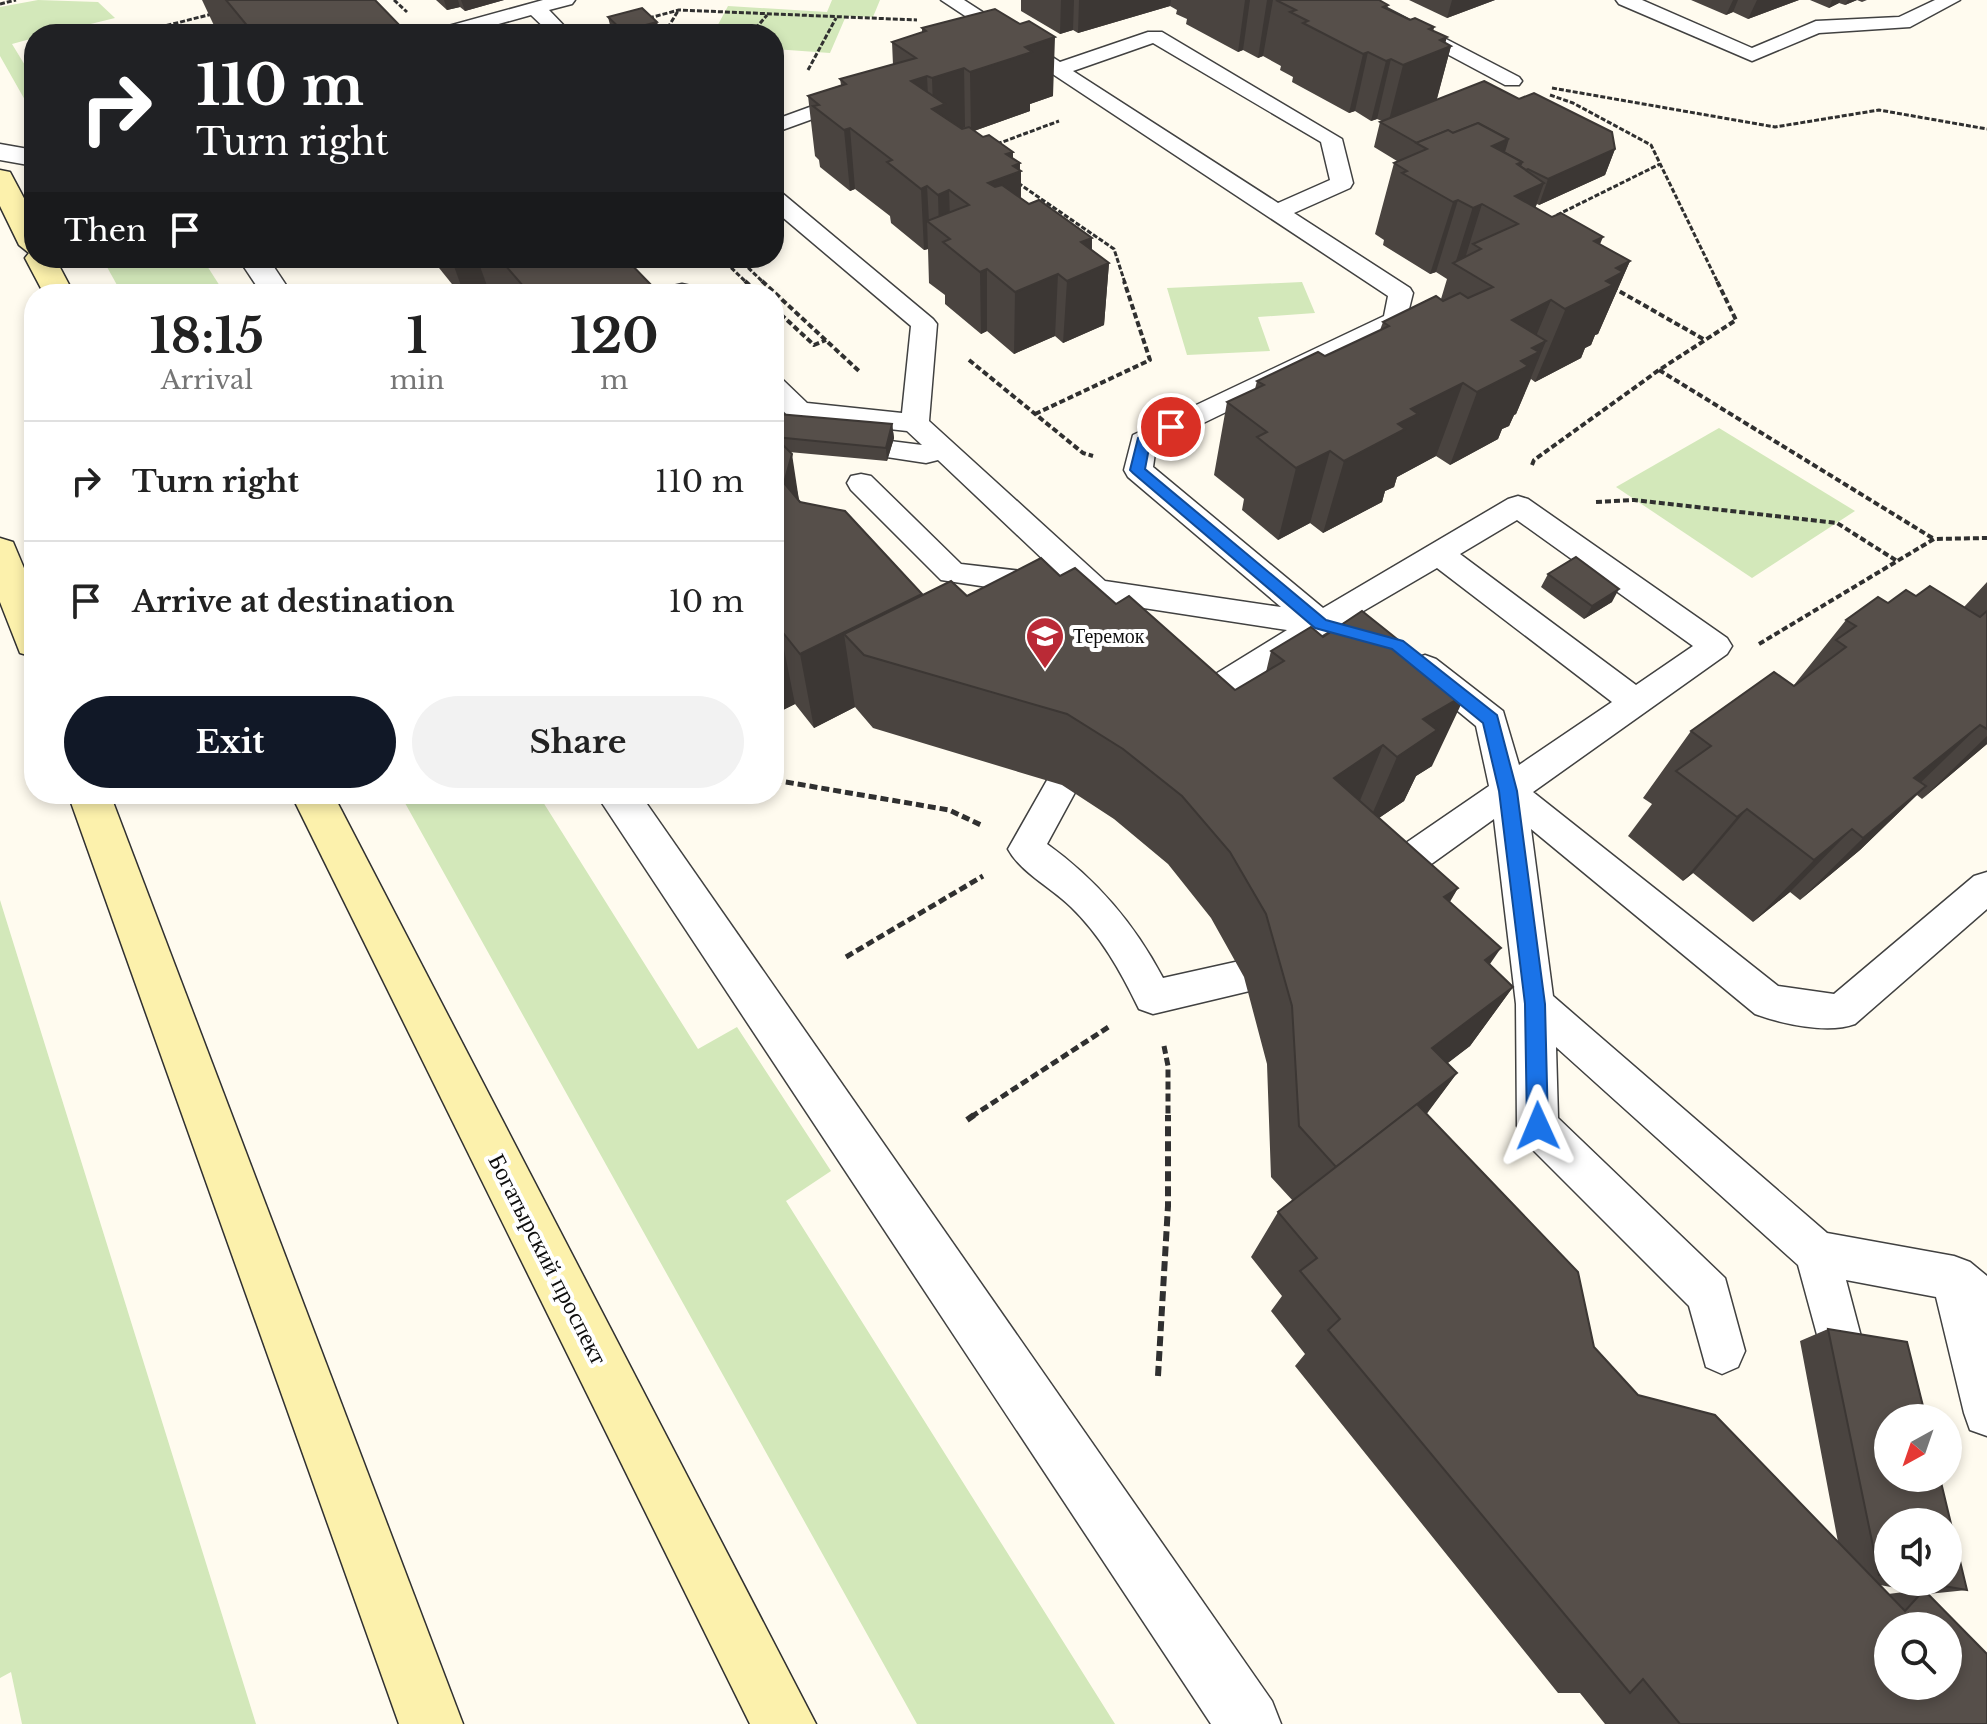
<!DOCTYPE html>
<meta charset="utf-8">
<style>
body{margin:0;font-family:"Libre Baskerville",serif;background:#f2f2f2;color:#222;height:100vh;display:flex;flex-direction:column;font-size:30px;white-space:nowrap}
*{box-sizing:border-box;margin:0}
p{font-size:26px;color:#767676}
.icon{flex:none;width:44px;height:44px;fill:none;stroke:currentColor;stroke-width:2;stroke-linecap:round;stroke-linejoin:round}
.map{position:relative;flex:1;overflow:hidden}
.sheet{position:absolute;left:24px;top:284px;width:760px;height:520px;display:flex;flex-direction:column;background:#fff;border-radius:32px;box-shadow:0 4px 12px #0003}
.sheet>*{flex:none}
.top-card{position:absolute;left:24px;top:24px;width:760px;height:244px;border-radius:32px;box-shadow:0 4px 12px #0003;background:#202124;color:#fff;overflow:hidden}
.needle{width:52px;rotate:220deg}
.controls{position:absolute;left:1874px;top:1404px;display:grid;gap:16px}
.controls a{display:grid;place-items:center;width:88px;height:88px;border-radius:50%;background:#fff;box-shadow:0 4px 12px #0003;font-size:40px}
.pin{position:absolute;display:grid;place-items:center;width:68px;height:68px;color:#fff;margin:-34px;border:4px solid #fff;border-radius:50%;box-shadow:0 2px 8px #0007}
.me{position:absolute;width:88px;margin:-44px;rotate:359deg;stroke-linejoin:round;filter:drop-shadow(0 0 6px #0008)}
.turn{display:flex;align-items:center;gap:28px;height:168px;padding:0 40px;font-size:36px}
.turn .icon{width:104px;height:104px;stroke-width:2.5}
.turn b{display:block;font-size:56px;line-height:68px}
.then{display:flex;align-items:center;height:76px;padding:0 40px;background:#0003;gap:16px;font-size:30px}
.eta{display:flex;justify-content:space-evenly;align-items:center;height:136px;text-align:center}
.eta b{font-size:48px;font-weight:700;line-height:56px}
.primary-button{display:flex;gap:16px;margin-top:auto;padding:16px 40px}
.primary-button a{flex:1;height:92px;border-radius:48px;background:#111827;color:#fff;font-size:32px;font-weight:700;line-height:92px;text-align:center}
.primary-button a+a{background:#f2f2f2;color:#222}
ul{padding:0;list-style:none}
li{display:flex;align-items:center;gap:24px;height:120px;padding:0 40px;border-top:2px solid #e0e0e0}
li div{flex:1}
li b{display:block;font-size:30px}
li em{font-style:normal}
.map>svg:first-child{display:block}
.green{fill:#d3e8ba}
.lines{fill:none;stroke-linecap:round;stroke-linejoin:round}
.service-casing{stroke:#414141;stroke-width:3}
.minor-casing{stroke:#414141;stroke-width:3}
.secondary-casing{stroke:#303030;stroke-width:3}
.path-far3{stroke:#303030;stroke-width:3;stroke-dasharray:5 2;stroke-linecap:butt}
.path-far2{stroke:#303030;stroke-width:4;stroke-dasharray:6 3;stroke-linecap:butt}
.path-far1{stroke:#303030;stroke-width:5;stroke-dasharray:8 4;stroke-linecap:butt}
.path{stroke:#303030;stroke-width:6;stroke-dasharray:10 5;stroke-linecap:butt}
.service{fill:#fff;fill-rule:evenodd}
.minor{fill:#fff;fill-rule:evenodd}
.secondary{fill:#fcf1ac;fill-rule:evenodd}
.wall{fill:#4a4440;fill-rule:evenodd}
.shaded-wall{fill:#3c3734}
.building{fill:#564f4a;stroke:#3c3734;stroke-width:2;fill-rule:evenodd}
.route{fill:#1a73e8;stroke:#114b97;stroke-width:2}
.labels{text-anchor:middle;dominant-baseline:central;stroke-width:8;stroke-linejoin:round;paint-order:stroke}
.poi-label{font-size:20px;fill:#0e0e0e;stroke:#fff;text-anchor:start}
.near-street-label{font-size:24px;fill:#0e0e0e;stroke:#fff}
</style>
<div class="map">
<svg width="1987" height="1724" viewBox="0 0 1987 1724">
<rect width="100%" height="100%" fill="#fffbef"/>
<!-- green -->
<g class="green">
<path d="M38,0L98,2L115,18L50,34H34V38L12,44L34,80V116L0,56V7Z"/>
<path d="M832,0H880L873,17L846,16L830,53L774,49V34H713L728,6L827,12Z"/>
<path d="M102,258H202L225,294H122Z"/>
<path d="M1302,282L1315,313L1258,317L1270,351L1187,355L1167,288Z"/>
<path d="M1719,428L1855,511L1752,578L1616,487Z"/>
<path d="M400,794H538L698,1049L737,1027L831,1171L786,1201L1115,1724H917Z"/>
<path d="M0,900L256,1724H22L11,1672L0,1678Z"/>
</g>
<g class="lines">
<!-- service casing -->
<g class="service-casing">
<g id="service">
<path d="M543,0H575L572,4L549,10L572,34H551L531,15L463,34H431L434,30Z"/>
<path d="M941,0H964L1060,62L1148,32H1162L1342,139L1353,183L1350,188L1294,213L1410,288L1413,293L1405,325L1156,446L1153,467L1323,608L1508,499L1518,496L1528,499L1727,638L1732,646L1727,654L1533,792L1778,986L1834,994L1974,876L1987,872V909L1855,1024C1828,1034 1782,1024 1755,1014L1531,829L1553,996L1827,1233L1954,1256L1970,1262L1987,1276V1436L1970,1430L1964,1413L1936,1297L1846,1280L1864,1348L1857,1364L1841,1371L1825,1364L1798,1265L1556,1047L1558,1118L1725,1278L1745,1351L1738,1367L1722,1374L1706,1367L1689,1306L1523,1140L1517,1126L1516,1004L1494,819L1391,893L1378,897L1365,893L1360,882L1365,871L1489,786L1476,726L1414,675L1409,667L1414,659L1425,655L1436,659L1503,711L1519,765L1612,702L1437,568L1324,634L1199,717L1187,721L1175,717L1171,708L1175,699L1287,630L1085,599L938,460L926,463L880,456L876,450L880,444L890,441L922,445L907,431L799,419L789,417L774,401V378L783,380L807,403L902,413L911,326L774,210V191L782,193L933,319L937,324L929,421L1105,581L1281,607L1128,477L1124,470L1133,435L1384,316L1388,296ZM1153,43L1321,142L1330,180L1278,203L1073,71ZM1517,520L1693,646L1636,685L1460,554Z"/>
<path d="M1346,0H1371L1519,77L1522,81L1519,85H1505Z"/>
<path d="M1616,0H1642L1752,48L1816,21L1899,17L1935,0H1960L1910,27L1819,33L1752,61L1619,4Z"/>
<path d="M852,85L862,91L843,108L774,133V120L829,100Z"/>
<path d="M682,284L691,286L697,294H672L670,291L673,286Z"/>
<path d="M861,474L871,476L961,564L1047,574L1058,577L1062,585L1058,593L1047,596L941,580L851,490L847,483L851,476Z"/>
<path d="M1062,771L1074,775L1079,785L1047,844C1097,880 1134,923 1163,978L1244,960L1258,965L1263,977L1258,989L1153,1014L1139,1009C1121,972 1101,936 1071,907C1052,888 1020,872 1008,849L1050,775Z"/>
</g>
</g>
<!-- minor casing -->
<g class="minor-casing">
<g id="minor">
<path d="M0,144L34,150V166L0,160Z"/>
<path d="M238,258H268L292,294H262Z"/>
<path d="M596,794H640L1272,1701L1281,1724H1211Z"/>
</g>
</g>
<!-- secondary casing -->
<g class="secondary-casing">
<g id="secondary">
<path d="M0,170L10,172L34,217V258H55L74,294H44L25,258L29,253L19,245L0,206Z"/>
<path d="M0,538L13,542L34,592V657L20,653L0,602Z"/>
<path d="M68,794H110L463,1724H399Z"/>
<path d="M291,794H333L816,1724H750Z"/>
</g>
</g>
<!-- path-far3 -->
<g class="path-far3">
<path d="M394,0L407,12"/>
<path d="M0,4L16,0"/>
<path d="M649,18L679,10L917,20"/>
<path d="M153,29L212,14"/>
<path d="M664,34L678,11"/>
<path d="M751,34L767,15"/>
<path d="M808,70L836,18"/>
<path d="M1552,88L1775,127L1879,110L1987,129"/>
<path d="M1550,95L1573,103L1651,145L1718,283"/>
<path d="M997,144L1059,121"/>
<path d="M1018,183L1114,249L1125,283"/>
<path d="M1557,222V215L1660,164"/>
<path d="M721,258L747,283"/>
<path d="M738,258L764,283"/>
</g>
<!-- path-far2 -->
<g class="path-far2">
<path d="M745,281L759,294"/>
<path d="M762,281L860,372"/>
<path d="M1612,287L1705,340"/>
<path d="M774,308L814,345L826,340"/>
<path d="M969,360L1083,453L1093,456"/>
<path d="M1659,370L1934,539"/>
<path d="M1035,414L1150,360L1124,281"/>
<path d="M1532,465L1534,460L1659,370L1736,320L1717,281"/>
<path d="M1596,502L1634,500L1837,523L1897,561"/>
<path d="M1759,644L1934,539L1987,538"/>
</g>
<!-- path-far1 -->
<g class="path-far1">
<path d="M774,780L949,810L981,825"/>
<path d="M846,957L983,876"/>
<path d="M1164,1046L1168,1066V1117"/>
<path d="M971,1117L1110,1026"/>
</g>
<!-- path -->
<g class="path">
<path d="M967,1120L974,1115"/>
<path d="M1158,1376L1168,1206V1115"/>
</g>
<!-- service -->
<use href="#service" class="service"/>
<!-- minor -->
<use href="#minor" class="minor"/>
<!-- secondary -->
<use href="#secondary" class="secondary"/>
</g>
<!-- wall -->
<g class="wall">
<path d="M202,0H375L408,34H218Z"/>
<path d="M436,0H504L465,11L460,7L447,10Z"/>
<path d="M1021,0H1379L1388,5L1387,9L1410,20L1434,27L1433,31L1447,37L1445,43L1451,46L1437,99L1615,149L1605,175L1539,205L1537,204L1535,208L1630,261L1598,334L1595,335L1591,345L1585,348L1581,358L1535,382L1531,379L1516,414L1514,415L1509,426L1502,429L1498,439L1450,465L1436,456L1397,477L1394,487L1385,491L1382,502L1323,533L1310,523L1278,540L1242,510L1244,499L1214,475L1227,402L1255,389L1257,381L1325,356L1380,330L1383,322L1441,299L1447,279L1436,272L1430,274L1383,245L1384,240L1375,234L1394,163L1397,161L1374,147L1380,122L1382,121L1377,119L1371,121L1355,111L1349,113L1292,82L1293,77L1280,70L1281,66L1263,56L1258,58L1243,50L1238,52L1186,24L1187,19L1176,14L1177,10L1170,6L1078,33L1073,30L1060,34L1021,11Z"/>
<path d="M1409,0H1495L1447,18Z"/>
<path d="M1691,0H1799L1748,19L1733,12L1726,15Z"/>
<path d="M1810,0H1867L1862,2L1857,0L1845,5L1839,3L1829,8Z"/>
<path d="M608,17L657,22L660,34H616L611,29Z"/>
<path d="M922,28L1053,96L1030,104V111L974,131L983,137L1013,152V159L1020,163V170L1021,171V198L1029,204L1092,238V250L1109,263L1104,325L1063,343L1055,336L1014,354L987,331L981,334L945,304V295L929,283L928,249L924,250L891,223L890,216L855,189L850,191L820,167L819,160L815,156L808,96L841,85L840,79L893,65L892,42L922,32Z"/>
<path d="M431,258H625L660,294H460Z"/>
<path d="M774,424H892L894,438L887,461L789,452L799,500L922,594V595L967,596L1060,576L1116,604L1235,690L1266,672L1271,651L1432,766L1416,776L1404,801L1379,818L1458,888L1449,902L1490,965L1513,987L1470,1046L1447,1063L1457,1073L1426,1114L1594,1347L1638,1395L1838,1542L1800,1341L1828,1329L1967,1590L1928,1594L1987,1724H1605L1580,1693H1558L1295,1366L1305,1354L1271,1311L1282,1296L1251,1257L1278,1212L1293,1201L1271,1177L1267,1064L1244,977L1211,918L1168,864L1114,819L1062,785L873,728L855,707L814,728L795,704L781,711L774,702ZM1888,1522L1948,1582H1888ZM1880,1585L1912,1591L1888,1594Z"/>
<path d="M1548,574L1612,602L1584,619L1541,587Z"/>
<path d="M1987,582V744L1922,799L1917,795L1860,850L1800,900L1790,892L1753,922L1693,873L1683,881L1628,836L1652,804L1643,798L1691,731L1794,685L1846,620L1888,603L1916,596L1964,607Z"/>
</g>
<!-- shaded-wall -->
<g class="shaded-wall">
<path d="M444,0H458L460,7L447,10Z"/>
<path d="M461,0H504L465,11Z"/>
<path d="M1061,0H1074L1073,30L1060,34Z"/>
<path d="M1079,0H1171L1170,6L1078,33Z"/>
<path d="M1245,0H1250L1243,50L1238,52Z"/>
<path d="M1267,0H1273L1263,56L1258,58Z"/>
<path d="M1452,0H1495L1447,18Z"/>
<path d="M1733,0H1738L1733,12L1726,15Z"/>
<path d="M1757,0H1799L1748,19Z"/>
<path d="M1832,0H1840L1839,3L1829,8Z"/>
<path d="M1848,0H1857L1845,5Z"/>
<path d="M657,22L660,34H624L623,31Z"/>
<path d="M1434,27L1426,56L1440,40L1447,37L1443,49L1451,46L1435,105L1388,124L1403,65L1429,29Z"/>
<path d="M1055,37L1053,96L1030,104V111L971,132L970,72L1025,47Z"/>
<path d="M1368,52L1355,111L1349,113L1363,54Z"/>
<path d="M1391,59L1377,119L1371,121L1386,61Z"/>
<path d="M964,68L965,127L946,134L935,169L932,78Z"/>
<path d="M927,76L930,135L911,81Z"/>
<path d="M850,128L855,189L850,191L844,130Z"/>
<path d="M1508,139L1517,164L1522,162L1528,169L1520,194L1544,183L1518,255V224L1482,204L1462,268L1455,264L1492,146Z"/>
<path d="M1615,149L1605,175L1539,205L1548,179Z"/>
<path d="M1013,152V174V166L1020,163L1019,172L1021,171L1020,232L988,183L1006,154Z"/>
<path d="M927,186L929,222L927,221L928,249L924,250L921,189Z"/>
<path d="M949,190L951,248L950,239L939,231L938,195Z"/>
<path d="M1458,200L1436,272L1430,274L1453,202Z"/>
<path d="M1603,237L1576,303L1606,281L1616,268L1630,261L1598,334L1595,335L1591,345L1585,348L1581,358L1535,382L1594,241Z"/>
<path d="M1092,238L1090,270L1109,263L1104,325L1063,343L1067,281L1081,242Z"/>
<path d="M451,258H477L490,294H464Z"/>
<path d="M987,269V331L981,334L980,272Z"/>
<path d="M1058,274L1055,336L1014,354L1015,292Z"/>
<path d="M1551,300L1527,358L1532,348L1546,341L1516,414L1514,415L1509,426L1502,429L1498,439L1450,465L1477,392L1512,320Z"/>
<path d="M1463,383L1436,456L1397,477L1394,487L1385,491L1382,502L1323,533L1344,461L1398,424L1411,409Z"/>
<path d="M892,424L894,438L887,461L886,448Z"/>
<path d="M1330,451L1310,523L1278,540L1296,468Z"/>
<path d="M792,454L804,533L784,483Z"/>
<path d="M1619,589L1612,602L1584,619L1592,606Z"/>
<path d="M922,594L927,670L844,634L855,707L814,728L800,654Z"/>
<path d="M780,629L795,704L781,711L774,677V632Z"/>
<path d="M1466,694L1432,766L1416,776L1404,801L1367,826L1397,757L1423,719Z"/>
<path d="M1980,725L1912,791L1914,778Z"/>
<path d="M1987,736V744L1922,799Z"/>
<path d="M1383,745L1354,815L1334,778Z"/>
<path d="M1926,786L1860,850L1800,900L1863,838Z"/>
<path d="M1747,809L1693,873L1683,881L1737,817Z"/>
<path d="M1852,829L1790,892L1753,922L1814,860Z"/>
<path d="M1458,888L1421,952L1444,897Z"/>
<path d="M1501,948L1459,1009L1485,960Z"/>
<path d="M1513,987L1470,1046L1395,1104L1432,1048Z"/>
<path d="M1457,1073L1417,1127L1336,1167Z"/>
</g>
<!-- building -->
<g class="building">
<path d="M226,0H375L408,34H254Z"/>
<path d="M1276,0H1379L1388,5L1383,7L1410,20L1415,18L1434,27L1429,29L1447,37L1440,40L1451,46L1403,65L1391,59L1386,61L1368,52L1363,54L1303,23L1308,21L1290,12L1296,10Z"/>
<path d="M642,8L657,22L623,31L608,17Z"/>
<path d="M995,9L1020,24L1029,21L1055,37L1025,47L1032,52L970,72L964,68L932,78L927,76L911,81L945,104L932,109L962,129L969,127L983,137L989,135L1013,152L1006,154L1020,163L1013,166L1021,171L988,183L995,187L1002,185L1029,204L1039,200L1092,238L1081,242L1109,263L1067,281L1058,274L1015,292L987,269L980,272L943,242L950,239L927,221L969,205L949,190L938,195L927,186L921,189L887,162L892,160L850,128L844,130L813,106L819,105L808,96L846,84L840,79L916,58L892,42L926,31L922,28Z"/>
<path d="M1484,81L1519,99L1534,93L1612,132L1615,149L1548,179L1528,169L1526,170L1520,166L1522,162L1504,152L1508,139L1478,123L1453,133L1448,130L1417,143L1380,122Z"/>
<path d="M1478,123L1508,139L1492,146L1522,162L1517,164L1544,183L1515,196L1552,217L1561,213L1603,237L1594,241L1630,261L1616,268L1623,272L1606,281L1613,285L1565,309L1551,300L1512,320L1546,341L1532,348L1539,352L1521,361L1528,366L1477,392L1463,383L1411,409L1418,414L1398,424L1405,429L1344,461L1330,451L1296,468L1257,437L1267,432L1227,402L1264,385L1257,381L1318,352L1325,356L1389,326L1383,322L1436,296L1443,301L1460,293L1468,298L1493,287L1453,263L1481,249L1473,244L1518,224L1482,204L1473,208L1458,200L1453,202L1402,173L1407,171L1394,163L1427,149L1416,143L1448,130L1453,133Z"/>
<path d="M499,258H625L660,294H530Z"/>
<path d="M778,414L892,424L886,448L775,437L774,436V424Z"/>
<path d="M774,436L792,454L784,483L800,502L845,511L922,594L800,654L780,629L774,632Z"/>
<path d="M1576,557L1619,589L1592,606L1548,574Z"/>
<path d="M1041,558L1060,576L1075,568L1116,604L1129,596L1235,690L1284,661L1271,651L1311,627L1323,637L1362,611L1466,694L1423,719L1437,730L1397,757L1383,745L1334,778L1458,888L1444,897L1501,948L1485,960L1513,987L1432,1048L1457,1073L1336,1167L1299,1126L1292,1006L1266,914L1230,852L1182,796L1123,749L1067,714L864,655L844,634L951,581L967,596Z"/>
<path d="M1930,586L1980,617L1987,611V729L1980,725L1914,778L1926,786L1863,838L1852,829L1814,860L1747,809L1737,817L1676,771L1711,746L1691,731L1774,672L1794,686L1846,647L1836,640L1856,626L1846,620L1878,597L1888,603L1906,590L1916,596Z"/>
<path d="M1417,1104L1578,1272L1594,1347L1638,1395L1715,1415L1905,1611L1924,1590L1987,1654V1724H1680L1643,1679L1630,1693L1328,1330L1340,1319L1300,1271L1317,1258L1278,1212ZM1888,1626H1948V1686H1888Z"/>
<path d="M1828,1329L1907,1342L1926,1418H1888V1478H1940L1967,1590L1920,1582H1948V1522H1888V1576L1879,1575Z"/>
</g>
<!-- route -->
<path class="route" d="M1171,423L1178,427L1176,430L1150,443L1145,469L1326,620L1403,641L1497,715L1517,791L1545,1004L1548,1126L1545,1133L1538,1136L1530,1133L1527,1126L1525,1004L1499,791L1483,723L1392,649L1315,628L1133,473L1130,470L1138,438Z"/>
<!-- icons -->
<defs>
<g id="school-pin" transform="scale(2)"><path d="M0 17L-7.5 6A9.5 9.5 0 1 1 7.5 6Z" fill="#ba2a36" stroke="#fff"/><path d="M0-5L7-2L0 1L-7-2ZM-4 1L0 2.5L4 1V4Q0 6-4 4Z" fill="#fff"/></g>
</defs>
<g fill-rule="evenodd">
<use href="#school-pin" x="1045" y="636"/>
</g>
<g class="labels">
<!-- poi labels -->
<g class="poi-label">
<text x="1073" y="636">Теремок</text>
</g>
<!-- near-street labels -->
<g class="near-street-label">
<text transform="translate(548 1259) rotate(63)">Богатырский проспект</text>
</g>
</g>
</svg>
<div class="controls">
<a><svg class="needle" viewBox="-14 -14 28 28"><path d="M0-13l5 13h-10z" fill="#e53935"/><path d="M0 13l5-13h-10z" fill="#767676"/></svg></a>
<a><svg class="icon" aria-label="sound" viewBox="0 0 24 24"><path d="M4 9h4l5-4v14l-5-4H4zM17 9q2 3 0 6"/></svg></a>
<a><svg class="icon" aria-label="search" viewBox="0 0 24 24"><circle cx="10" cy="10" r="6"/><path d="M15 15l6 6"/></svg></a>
</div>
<div class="pin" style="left:1171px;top:427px;background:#d93025"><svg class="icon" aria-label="arrive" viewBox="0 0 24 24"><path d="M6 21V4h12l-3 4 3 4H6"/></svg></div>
<svg class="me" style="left:1538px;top:1126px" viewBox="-20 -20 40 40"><path d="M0-17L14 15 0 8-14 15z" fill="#1a73e8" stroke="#fff" stroke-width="4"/></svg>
<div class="top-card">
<div class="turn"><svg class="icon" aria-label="right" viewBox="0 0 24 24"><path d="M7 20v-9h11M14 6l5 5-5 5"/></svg><div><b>110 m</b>Turn right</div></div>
<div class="then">Then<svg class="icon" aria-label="arrive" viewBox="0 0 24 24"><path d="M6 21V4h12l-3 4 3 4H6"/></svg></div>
</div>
<section class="sheet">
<div class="eta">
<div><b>18:15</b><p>Arrival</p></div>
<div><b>1</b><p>min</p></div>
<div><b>120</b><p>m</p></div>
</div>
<ul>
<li><svg class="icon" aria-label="right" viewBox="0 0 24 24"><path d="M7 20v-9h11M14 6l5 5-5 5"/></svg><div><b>Turn right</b></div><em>110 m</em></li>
<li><svg class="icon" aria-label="arrive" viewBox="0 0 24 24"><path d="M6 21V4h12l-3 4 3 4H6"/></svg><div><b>Arrive at destination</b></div><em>10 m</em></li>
</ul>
<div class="primary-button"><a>Exit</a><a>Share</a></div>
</section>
</div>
